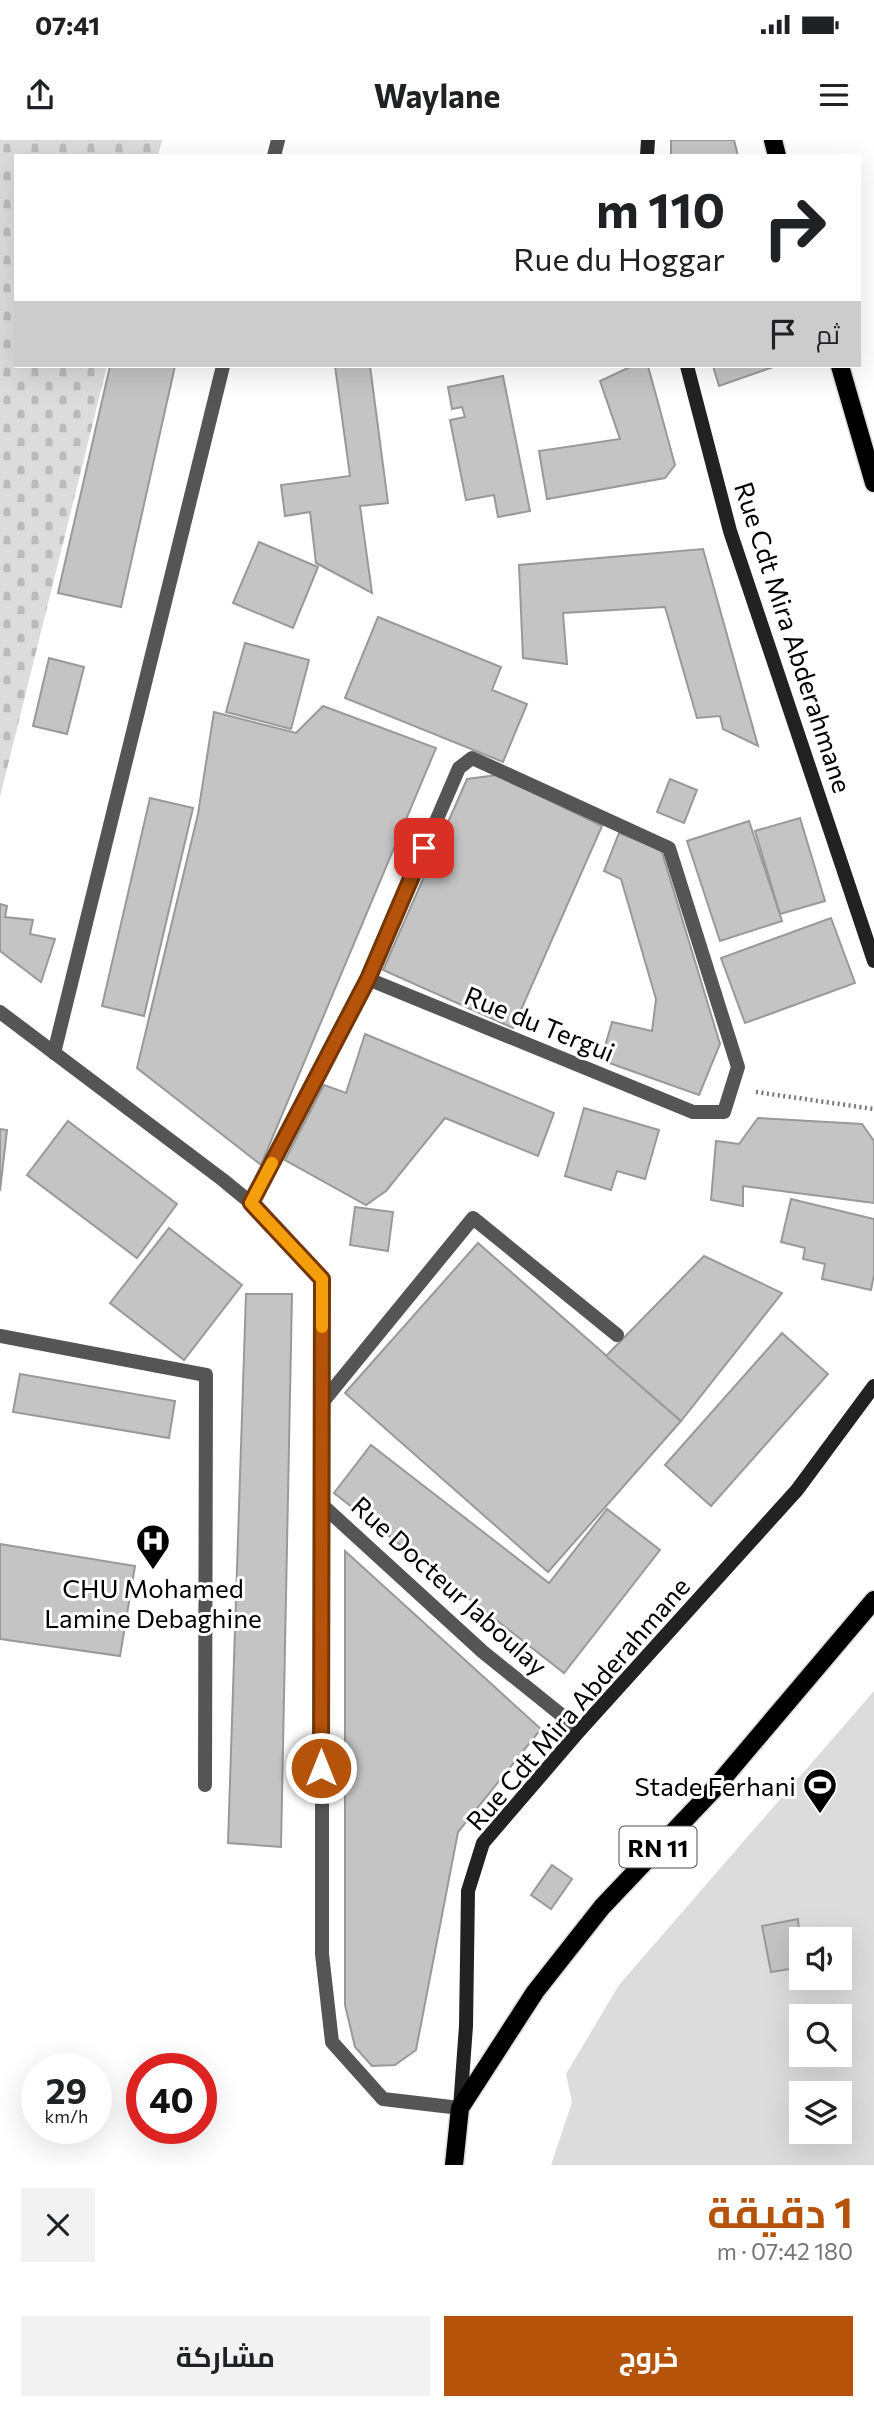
<!DOCTYPE html>
<html lang="ar">
<meta charset="utf-8">
<style>
body{margin:0;font-family:Commissioner,Cairo,sans-serif;background:#f2f2f2;color:#202124;direction:rtl;height:100vh;display:flex;flex-direction:column;font-size:26px;white-space:nowrap}
*{box-sizing:border-box;margin:0}
p{font-size:23px;color:#757577}
.icon{flex:none;width:38px;height:38px;fill:none;stroke:currentColor;stroke-width:2;stroke-linecap:round;stroke-linejoin:round}
.map{position:relative;height:2025px;overflow:hidden;direction:ltr}
.drawer{display:flex;flex-direction:column;background:#fff;flex:1}
.drawer>*{flex:none}
.hud{position:absolute;left:14px;top:14px;width:847px;height:214px;border-radius:0px;box-shadow:0 7px 28px #0002;direction:rtl;background:#fff;color:#202124;overflow:hidden}
.tools{position:absolute;left:789px;top:1787px;display:grid;gap:14px}
.tools a{display:grid;place-items:center;width:63px;height:63px;border-radius:0px;background:#fff;box-shadow:0 7px 28px #0002;font-size:35px}
.speed{position:absolute;left:21px;top:1913px;display:flex;gap:14px;font-size:35px;font-weight:700;text-align:center}
.speed>*{display:grid;place-content:center;width:91px;height:91px;border-radius:50%;background:#fff;box-shadow:0 7px 28px #0002;line-height:1}
.speed small{font-size:18px;font-weight:400}
.speed .limit{border:10px solid #d22;background:#fff;color:#111}
.pin{position:absolute;display:grid;place-items:center;width:60px;height:60px;color:#fff;margin:-30px;border-radius:14px;box-shadow:0 4px 10px #0006}
.me{position:absolute;width:77px;margin:-38px;rotate:0deg;stroke-linejoin:round;filter:drop-shadow(0 0 5px #0008)}
.turn{display:flex;align-items:center;gap:24px;height:147px;padding:0 21px;font-size:32px}
.turn .icon{width:91px;height:91px;stroke-width:2.5}
.turn b{display:block;font-size:49px;line-height:60px}
.then{display:flex;align-items:center;height:66px;padding:0 21px;background:#0003;gap:14px;font-size:26px}
.round{display:grid;place-items:center;flex:none;width:74px;height:74px;border-radius:0px;background:#f2f2f2}
.head{display:flex;align-items:center;justify-content:space-between;height:119px;padding:0 21px}
h1{font-size:42px;font-weight:700;line-height:52px;color:#b45309}
.action{display:flex;gap:14px;margin-top:auto;padding:14px 21px}
.action a{flex:1;height:80px;border-radius:0px;background:#b45309;color:#fff;font-size:28px;font-weight:700;line-height:80px;text-align:center}
.action a+a{background:#f2f2f2;color:#202124}
.status{display:flex;justify-content:space-between;align-items:center;height:49px;padding:0 35px;background:#fff;direction:ltr}
.status svg{height:19px;fill:currentColor}
header{display:flex;justify-content:space-between;align-items:center;height:91px;padding:0 21px;background:#fff;font-size:32px;font-weight:700}
.map>svg:first-child{display:block}
.cemetery{fill:url(#cemetery-stones)}
.garden{fill:#dcdcdc;fill-rule:evenodd}
.building{fill:#c4c4c4;stroke:#999;stroke-width:2}
.lines{fill:none;stroke-linecap:round;stroke-linejoin:round}
.primary-casing{stroke:#dbdbdb;stroke-width:21}
.path{stroke:#777;stroke-width:4.5;stroke-dasharray:2 3.5;stroke-linecap:butt}
.service{stroke:#555;stroke-width:14}
.minor{stroke:#555;stroke-width:14}
.tertiary{stroke:#555;stroke-width:14}
.secondary{stroke:#222;stroke-width:14}
.primary{stroke:#000;stroke-width:18}
.route-casing{stroke:#753606;stroke-width:18}
.route{stroke:#b45309;stroke-width:12}
.slow{stroke:#f59e0b;stroke-width:12}
.labels{text-anchor:middle;dominant-baseline:central;stroke-width:6;stroke-linejoin:round;paint-order:stroke}
.shield{fill:#fff;stroke:#4c4c4c;stroke-width:2}
.shield-label{font-size:24px;font-weight:bold;fill:#000}
.street-label{font-size:26px;fill:#000;stroke:#fff}
.poi-label{font-size:26px;fill:#000;stroke:#fff}
</style>
<div class="status"><b>07:41</b><svg viewBox="0 0 49 12"><path d="M0 12V9h3v3zM5 12V6h3v6zM10 12V3h3v9zM15 12V0h3v12zM26 1h20v11H26zM47 4h2v5h-2z"/></svg></div>
<header><svg class="icon" aria-label="menu" viewBox="0 0 24 24"><path d="M4 6h16M4 12h16M4 18h16"/></svg>Waylane<svg class="icon" aria-label="share" viewBox="0 0 24 24"><path d="M12 15V3M7 8l5-5 5 5M5 13v7h14v-7"/></svg></header>
<div class="map">
<svg width="874" height="2025" viewBox="0 0 874 2025">
<defs>
<pattern id="cemetery-stones" width="16" height="16" patternUnits="userSpaceOnUse" patternTransform="scale(1.75)"><rect width="16" height="16" fill="#dcdcdc"/><path d="M2 7V4a2 2 0 0 1 4 0v3zM10 15v-3a2 2 0 0 1 4 0v3z" fill="#bbb"/></pattern>
</defs>
<rect width="100%" height="100%" fill="#fff"/>
<!-- cemetery -->
<path class="cemetery" d="M0,0H162L158,16H16V226H107L0,657Z"/>
<!-- garden -->
<path class="garden" d="M874,1551V2025H551L572,1962L566,1934L619,1845ZM802,1799H840V1838H802ZM802,1876H840V1914H802ZM802,1953H840V1992H802Z"/>
<!-- building -->
<g class="building">
<path d="M671,0H734L738,16H671Z"/>
<path d="M110,226H175L121,467L58,453Z"/>
<path d="M335,226H370L388,363L360,366L372,453L316,423L310,372L285,376L281,345L350,336Z"/>
<path d="M632,226H648L675,325L665,338L547,359L539,311L620,299L600,241Z"/>
<path d="M713,226H776L719,246Z"/>
<path d="M503,236L530,371L498,377L494,355L466,360L450,280L465,277L462,267L452,269L448,247Z"/>
<path d="M259,402L318,427L293,488L233,463Z"/>
<path d="M703,409L758,606L723,589L720,576L697,578L665,467L563,473L567,524L523,518L519,425Z"/>
<path d="M378,477L501,527L492,550L527,564L503,622L345,558Z"/>
<path d="M245,503L309,520L291,589L226,572Z"/>
<path d="M49,518L84,527L67,594L33,586Z"/>
<path d="M323,566L436,608L261,1025L137,928L198,674L214,572L296,593Z"/>
<path d="M497,635L602,686L513,888L383,830L467,639Z"/>
<path d="M670,639L697,650L684,683L657,672Z"/>
<path d="M150,658L193,668L144,876L102,866Z"/>
<path d="M800,678L825,761L780,774L755,691Z"/>
<path d="M749,681L782,781L720,801L687,701Z"/>
<path d="M619,693L661,709L720,904L699,955L601,920L612,882L652,891L656,859L621,739L604,731Z"/>
<path d="M0,764L7,766L5,777L33,780L30,794L55,799L41,842L0,811Z"/>
<path d="M831,778L855,843L745,883L721,818Z"/>
<path d="M365,894L554,973L538,1016L445,978L386,1051L366,1065L285,1020L324,945L346,953Z"/>
<path d="M584,968L659,990L645,1039L617,1031L611,1050L565,1036Z"/>
<path d="M758,978L862,984L874,1001V1063L743,1046V1066L711,1060L716,1001L739,1004Z"/>
<path d="M68,981L177,1064L137,1118L27,1035Z"/>
<path d="M0,989L7,990L0,1051Z"/>
<path d="M791,1059L874,1079V1135L871,1150L822,1139L825,1124L803,1119L805,1108L781,1102Z"/>
<path d="M355,1067L393,1072L388,1111L350,1105Z"/>
<path d="M169,1088L242,1145L184,1220L110,1163Z"/>
<path d="M478,1103L681,1281L548,1432L345,1253Z"/>
<path d="M704,1116L782,1153L681,1281L606,1216Z"/>
<path d="M246,1154H292L281,1707L228,1703Z"/>
<path d="M782,1193L828,1234L711,1366L665,1325Z"/>
<path d="M20,1234L175,1261L169,1298L13,1272Z"/>
<path d="M371,1305L549,1443L607,1369L660,1410L564,1533L334,1353Z"/>
<path d="M0,1404L135,1426L120,1516L0,1499Z"/>
<path d="M345,1411L541,1589L458,1692L416,1910L395,1925L372,1926L355,1907L345,1865Z"/>
<path d="M552,1725L572,1739L551,1769L531,1755Z"/>
<path d="M798,1779L802,1827L771,1832L762,1786Z"/>
</g>
<g class="lines">
<!-- primary casing -->
<g class="primary-casing">
<g id="primary">
<path d="M773,0L777,16"/>
<path d="M840,226L874,343"/>
<path d="M454,2025L460,1968L535,1852L602,1767L714,1649L874,1460"/>
</g>
</g>
<!-- path -->
<path class="path" d="M756,952L874,969"/>
<!-- service -->
<g class="service">
<path d="M274,16L278,0"/>
<path d="M54,913L223,226"/>
<path d="M0,1196L206,1235L205,1645"/>
<path d="M321,1264L473,1078L617,1195"/>
</g>
<!-- minor -->
<g class="minor">
<path d="M251,1063L368,839L459,628L472,618L669,708L738,927L724,972H693L368,839"/>
<path d="M320,1363L483,1512L580,1590"/>
</g>
<!-- tertiary -->
<path class="tertiary" d="M0,872L223,1040L251,1063L322,1139V1814L332,1902L383,1959L460,1968"/>
<!-- secondary -->
<g class="secondary">
<path d="M647,16L648,0"/>
<path d="M687,226L730,391L874,821"/>
<path d="M460,1968L466,1886L468,1751L483,1703L580,1590L797,1350L874,1246"/>
</g>
<!-- primary -->
<use href="#primary" class="primary"/>
</g>
<g class="lines">
<!-- route casing -->
<g class="route-casing">
<path id="route" d="M321,1628L322,1139L251,1063L368,839L424,708"/>
</g>
<!-- route -->
<use href="#route" class="route"/>
<!-- slow -->
<path class="slow" d="M272,1023L251,1063L322,1139V1187"/>
</g>
<!-- icons -->
<defs>
<g id="hospital-pin" transform="scale(1.75)"><path d="M0 17L-7.5 6A9.5 9.5 0 1 1 7.5 6Z" fill="#000" stroke="#fff"/><path d="M-5-5h3v3.5h4V-5h3V5h-3V1.5h-4V5h-3Z" fill="#fff"/></g>
<g id="stadium-pin" transform="scale(1.75)"><path d="M0 17L-7.5 6A9.5 9.5 0 1 1 7.5 6Z" fill="#000" stroke="#fff"/><path d="M0-5a6.5 5 0 1 0 0 10a6.5 5 0 1 0 0-10ZM-3.5-1.8h7v3.6h-7Z" fill="#fff"/></g>
</defs>
<g fill-rule="evenodd">
<use href="#hospital-pin" x="153" y="1401"/>
<use href="#stadium-pin" x="820" y="1645"/>
</g>
<g class="labels">
<!-- shield labels -->
<rect class="shield" x="619.5" y="1686.5" width="77" height="41" rx="5"/>
<g class="shield-label">
<text x="658" y="1707">RN 11</text>
</g>
<!-- street labels -->
<g class="street-label">
<text transform="translate(794 497) rotate(72)">Rue Cdt Mira Abderahmane</text>
<text transform="translate(540 883) rotate(22)">Rue du Tergui</text>
<text transform="translate(450 1445) rotate(42)">Rue Docteur Jaboulay</text>
<text transform="translate(577 1563) rotate(-49)">Rue Cdt Mira Abderahmane</text>
</g>
<!-- poi labels -->
<g class="poi-label">
<text x="153" y="1447">CHU Mohamed<tspan x="153" dy="30">Lamine Debaghine</tspan></text>
<text x="796" y="1645" text-anchor="end">Stade Ferhani</text>
</g>
</g>
</svg>
<div class="tools">
<a><svg class="icon" aria-label="sound" viewBox="0 0 24 24"><path d="M4 9h4l5-4v14l-5-4H4zM17 9q2 3 0 6"/></svg></a>
<a><svg class="icon" aria-label="search" viewBox="0 0 24 24"><circle cx="10" cy="10" r="6"/><path d="M15 15l6 6"/></svg></a>
<a><svg class="icon" aria-label="layers" viewBox="0 0 24 24"><path d="M12 4l9 5-9 5-9-5zM3 14l9 5 9-5"/></svg></a>
</div>
<div class="speed"><div>29<small>km/h</small></div><div class="limit">40</div></div>
<div class="pin" style="left:424px;top:708px;background:#d93025"><svg class="icon" aria-label="arrive" viewBox="0 0 24 24"><path d="M6 21V4h12l-3 4 3 4H6"/></svg></div>
<svg class="me" style="left:321px;top:1628px" viewBox="-20 -20 40 40"><circle r="17" fill="#b45309" stroke="#fff" stroke-width="3"/><path d="M0-11L8 9 0 5-8 9z" fill="#fff"/></svg>
<div class="hud">
<div class="turn"><svg class="icon" aria-label="right" viewBox="0 0 24 24"><path d="M7 20v-9h11M14 6l5 5-5 5"/></svg><div><b>110 m</b>Rue du Hoggar</div></div>
<div class="then">ثم<svg class="icon" aria-label="arrive" viewBox="0 0 24 24"><path d="M6 21V4h12l-3 4 3 4H6"/></svg></div>
</div>
</div>
<section class="drawer">
<div class="head"><div><h1>1 دقيقة</h1><p>180 m · 07:42</p></div><a class="round"><svg class="icon" aria-label="close" viewBox="0 0 24 24"><path d="M6 6l12 12M18 6L6 18"/></svg></a></div>
<div class="action"><a>خروج</a><a>مشاركة</a></div>
</section>
